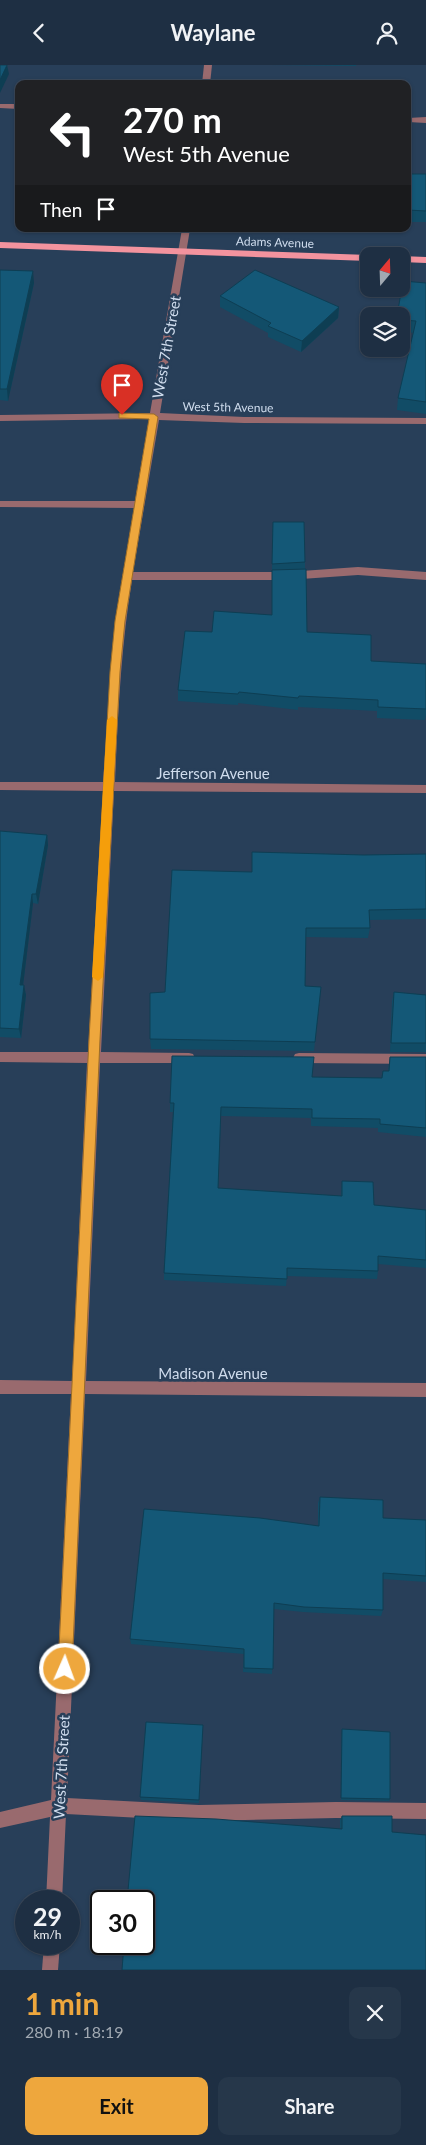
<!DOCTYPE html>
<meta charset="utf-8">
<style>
body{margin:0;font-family:Lato,sans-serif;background:#26374a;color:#f1f3f6;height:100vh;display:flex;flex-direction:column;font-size:19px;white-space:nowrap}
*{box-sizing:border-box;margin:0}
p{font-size:16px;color:#a1a9b2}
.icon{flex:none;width:28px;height:28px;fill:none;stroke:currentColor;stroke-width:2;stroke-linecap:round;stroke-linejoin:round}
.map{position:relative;height:1905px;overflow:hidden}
.details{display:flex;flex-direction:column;background:#1e2f43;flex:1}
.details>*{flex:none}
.hud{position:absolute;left:15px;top:15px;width:396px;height:152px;border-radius:10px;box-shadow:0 1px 4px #0004,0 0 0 1px #3c4a5c;background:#202124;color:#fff;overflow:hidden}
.needle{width:32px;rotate:19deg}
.controls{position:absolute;left:360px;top:182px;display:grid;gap:10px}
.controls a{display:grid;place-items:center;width:50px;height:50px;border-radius:10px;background:#1e2f43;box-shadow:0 1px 4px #0004,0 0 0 1px #3c4a5c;font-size:25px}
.speed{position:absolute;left:15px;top:1825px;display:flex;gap:10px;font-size:25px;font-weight:700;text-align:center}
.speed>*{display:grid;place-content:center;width:65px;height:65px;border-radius:50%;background:#1e2f43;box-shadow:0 1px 4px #0004,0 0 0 1px #3c4a5c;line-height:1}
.speed small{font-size:12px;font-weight:400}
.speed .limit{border:2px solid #111;border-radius:8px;background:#fff;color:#111}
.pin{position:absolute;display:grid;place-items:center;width:42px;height:42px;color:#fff;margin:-51px -21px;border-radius:50% 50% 50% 0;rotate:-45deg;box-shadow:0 0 5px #0007}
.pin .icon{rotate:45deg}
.me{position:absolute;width:55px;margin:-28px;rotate:2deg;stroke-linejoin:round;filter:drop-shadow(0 0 4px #0008)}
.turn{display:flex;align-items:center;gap:18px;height:105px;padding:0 25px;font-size:22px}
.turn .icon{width:65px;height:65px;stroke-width:2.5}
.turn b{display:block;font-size:35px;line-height:42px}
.then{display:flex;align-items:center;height:48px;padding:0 25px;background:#0003;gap:10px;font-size:19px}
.round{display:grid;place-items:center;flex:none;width:52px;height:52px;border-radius:10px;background:#26374a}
.headline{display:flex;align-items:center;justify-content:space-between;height:85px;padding:0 25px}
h1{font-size:30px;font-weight:700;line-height:38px;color:#eea73d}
.button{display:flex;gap:10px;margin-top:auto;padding:10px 25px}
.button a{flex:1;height:58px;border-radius:10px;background:#eea73d;color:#111;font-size:20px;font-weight:700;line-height:58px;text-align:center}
.button a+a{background:#26374a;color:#f1f3f6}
header{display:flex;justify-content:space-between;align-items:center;height:65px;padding:0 25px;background:#1e2f43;font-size:22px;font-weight:700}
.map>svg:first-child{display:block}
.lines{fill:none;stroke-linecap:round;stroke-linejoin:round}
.minor{fill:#996a6e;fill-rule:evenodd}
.major{fill:#f3939e;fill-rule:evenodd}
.wall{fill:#114c66}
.shaded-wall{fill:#0e3e53}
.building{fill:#145877;stroke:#0e3e53}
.route{fill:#eea73d;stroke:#9b6d28}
.slow{fill:#f59e0b}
.labels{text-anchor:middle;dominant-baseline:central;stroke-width:5;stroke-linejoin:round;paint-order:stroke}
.far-street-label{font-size:12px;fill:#cfdced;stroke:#283f59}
.street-label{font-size:15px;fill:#cfdced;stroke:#283f59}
</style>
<header><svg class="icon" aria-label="back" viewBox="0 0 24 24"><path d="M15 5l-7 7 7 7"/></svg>Waylane<svg class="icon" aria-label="person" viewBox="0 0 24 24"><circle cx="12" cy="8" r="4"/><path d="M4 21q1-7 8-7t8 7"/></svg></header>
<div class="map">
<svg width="426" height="1905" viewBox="0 0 426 1905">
<rect width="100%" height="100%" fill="#283f59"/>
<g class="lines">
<!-- minor -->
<g class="minor">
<path d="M204,0H212L210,19H202Z"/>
<path d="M0,39H19V44L0,43Z"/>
<path d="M426,52V58L408,57V53Z"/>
<path d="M182,164H190L160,348L244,352L426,353V359L244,358L159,355L133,507H287L358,502L426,507V515L358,510L287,515H132C121,582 118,649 115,717L426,720V728L114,726L101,987L189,988L193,989L195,993L193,997L189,998H100L86,1316L426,1318V1332L85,1329L67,1733L199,1740L336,1737L426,1738V1754L336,1753L199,1756L66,1749L62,1836H46L50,1752L0,1763V1747L51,1735L71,1329H0V1315L72,1316L87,998L0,997V987H88L103,726L0,725V717H103L115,556L134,443L0,442V436H135L149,354L0,356V350L150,348Z"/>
<path d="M299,988L426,989V999L299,998L295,997L293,993L295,989Z"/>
<path d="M44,1879H60L58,1905H42Z"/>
</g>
<!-- major -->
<g class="major">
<path d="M0,177L369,190L372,191H369V196L0,183Z"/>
<path d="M401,191L426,192V198L401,197Z"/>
</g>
</g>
<!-- wall -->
<g class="wall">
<path d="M271,0H356V1Z"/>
<rect x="408" y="109" width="18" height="48"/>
<path d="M0,205L34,218L8,336L0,335Z"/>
<path d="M426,218V349L397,345L398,333L414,268L401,266V251Z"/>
<path d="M220,231L339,242L338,253L301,287L268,272V268L220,242Z"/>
<path d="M273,457L305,497V504L272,505Z"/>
<path d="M212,567H307L371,596L426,599V650L425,655L377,653V646L298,642V645L238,638V640L178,636V625Z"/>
<path d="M0,766L47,770L48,780L38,839L33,838L23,920L26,930L21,973L0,972Z"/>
<path d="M426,789V854L369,855L370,863L368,873L306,872L305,921L321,922L314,986L151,984L150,974L165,927L252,807L364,790Z"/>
<path d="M394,927L426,930V987H390L392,936Z"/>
<path d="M390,992H426V1072L378,1067V1063L311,1061V1053L221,1051L218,1123L341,1131L342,1116L374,1140L426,1145V1203L378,1199V1206L377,1214L287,1211L286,1221L164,1215V1208L173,1047H170V1038L312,1012L381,1013L383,1006H388Z"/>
<path d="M320,1432L383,1453L426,1455V1517L383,1514V1545L381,1551L303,1547L274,1544L272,1609L243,1607L244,1589L131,1579L130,1574L318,1461V1438Z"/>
<path d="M203,1660L199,1738L141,1735L140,1732Z"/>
<path d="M342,1664L390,1734L389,1736L341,1735L342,1666Z"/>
<path d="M342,1751L392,1767L340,1763V1755Z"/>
</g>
<!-- shaded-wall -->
<g class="shaded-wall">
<path d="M7,0L9,9L0,28V15Z"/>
<path d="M33,206L34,218L8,336L7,324Z"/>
<path d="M339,242L338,253L301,287L302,276Z"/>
<path d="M47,770L48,780L38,839L36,829Z"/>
<path d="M32,829L33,838L22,929L20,920Z"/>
<path d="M24,920L26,930L21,973L19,964Z"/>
</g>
<!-- building -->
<g class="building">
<path d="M0,0H7L0,15Z"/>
<path d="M408,109H426V146L408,145Z"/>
<path d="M0,205L33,206L7,324H0Z"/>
<path d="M255,205L339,242L302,276L268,261L271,258L220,231Z"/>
<path d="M403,216L426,218V337L398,333L416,256L401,255V251H397Z"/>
<path d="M273,457H304L305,497L272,499Z"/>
<path d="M306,504L307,567L371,570V596L426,599V644L378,642V635L299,631L298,633L239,627L238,629L178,625L185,566L212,567L214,546L272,550V505Z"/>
<path d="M0,766L47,770L36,829H32L20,920H24L19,964L0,963Z"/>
<path d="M252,787L364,790L426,789V844L369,845L370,863H306L305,921L321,922L315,977L150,974V928L165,927L172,805L252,807Z"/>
<path d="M394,927L426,930V978H391Z"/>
<path d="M172,991L314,992L312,1012L382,1013L383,1006H389L390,992H426V1063L380,1059V1054L312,1053V1044L221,1042L218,1123L342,1131V1116L373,1117L374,1140L426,1145V1195L378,1191V1206L287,1203V1214L164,1208L174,1038H170Z"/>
<path d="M320,1432L383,1435V1453L426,1455V1511L383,1508V1545L304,1542L274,1538L273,1604L244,1603V1584L130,1574L144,1444L260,1453L319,1461Z"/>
<path d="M146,1657L203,1660L199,1735L140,1732Z"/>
<path d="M342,1664L390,1667V1734L341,1733Z"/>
<path d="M135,1751L216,1754L342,1764V1751H392V1767L426,1770V1905H122L124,1879H144V1836H127Z"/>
</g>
<!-- route -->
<path class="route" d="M119,348L154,349L158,352L125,556L120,607L100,974L72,1604L70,1609L65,1611L60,1609L58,1604L89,974L110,607L115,556L149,354L122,353H119Z"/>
<!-- slow -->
<path class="slow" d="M112,651L117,655L103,912L98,916L92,912L107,655Z"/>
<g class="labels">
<!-- far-street labels -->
<g class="far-street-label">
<text transform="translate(275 177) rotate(2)">Adams Avenue</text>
<text transform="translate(228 342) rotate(1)">West 5th Avenue</text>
</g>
<!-- street labels -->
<g class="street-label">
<text transform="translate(166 282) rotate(-80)">West 7th Street</text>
<text x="213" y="708">Jefferson Avenue</text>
<text x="213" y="1308">Madison Avenue</text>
<text transform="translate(61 1702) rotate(-87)">West 7th Street</text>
</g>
</g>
</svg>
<div class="controls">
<a><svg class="needle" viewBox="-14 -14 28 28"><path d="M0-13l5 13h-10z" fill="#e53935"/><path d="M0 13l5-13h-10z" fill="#a1a9b2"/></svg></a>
<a><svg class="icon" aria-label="layers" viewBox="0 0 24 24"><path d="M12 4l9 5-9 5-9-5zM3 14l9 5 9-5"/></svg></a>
</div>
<div class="speed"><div>29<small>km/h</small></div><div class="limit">30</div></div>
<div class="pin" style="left:122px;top:350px;background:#d93025"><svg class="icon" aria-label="arrive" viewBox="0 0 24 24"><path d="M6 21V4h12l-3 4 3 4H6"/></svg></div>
<svg class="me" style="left:65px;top:1604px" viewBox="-20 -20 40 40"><circle r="17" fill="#eea73d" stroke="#fff" stroke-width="3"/><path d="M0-11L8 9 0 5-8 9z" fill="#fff"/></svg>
<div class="hud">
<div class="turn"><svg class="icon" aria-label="left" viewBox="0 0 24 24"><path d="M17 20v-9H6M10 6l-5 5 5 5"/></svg><div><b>270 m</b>West 5th Avenue</div></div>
<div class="then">Then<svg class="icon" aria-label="arrive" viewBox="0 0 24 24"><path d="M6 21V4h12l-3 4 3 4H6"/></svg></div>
</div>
</div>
<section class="details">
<div class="headline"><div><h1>1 min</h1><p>280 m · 18:19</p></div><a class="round"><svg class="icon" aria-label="close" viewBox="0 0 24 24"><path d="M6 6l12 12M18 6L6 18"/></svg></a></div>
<div class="button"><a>Exit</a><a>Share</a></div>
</section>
